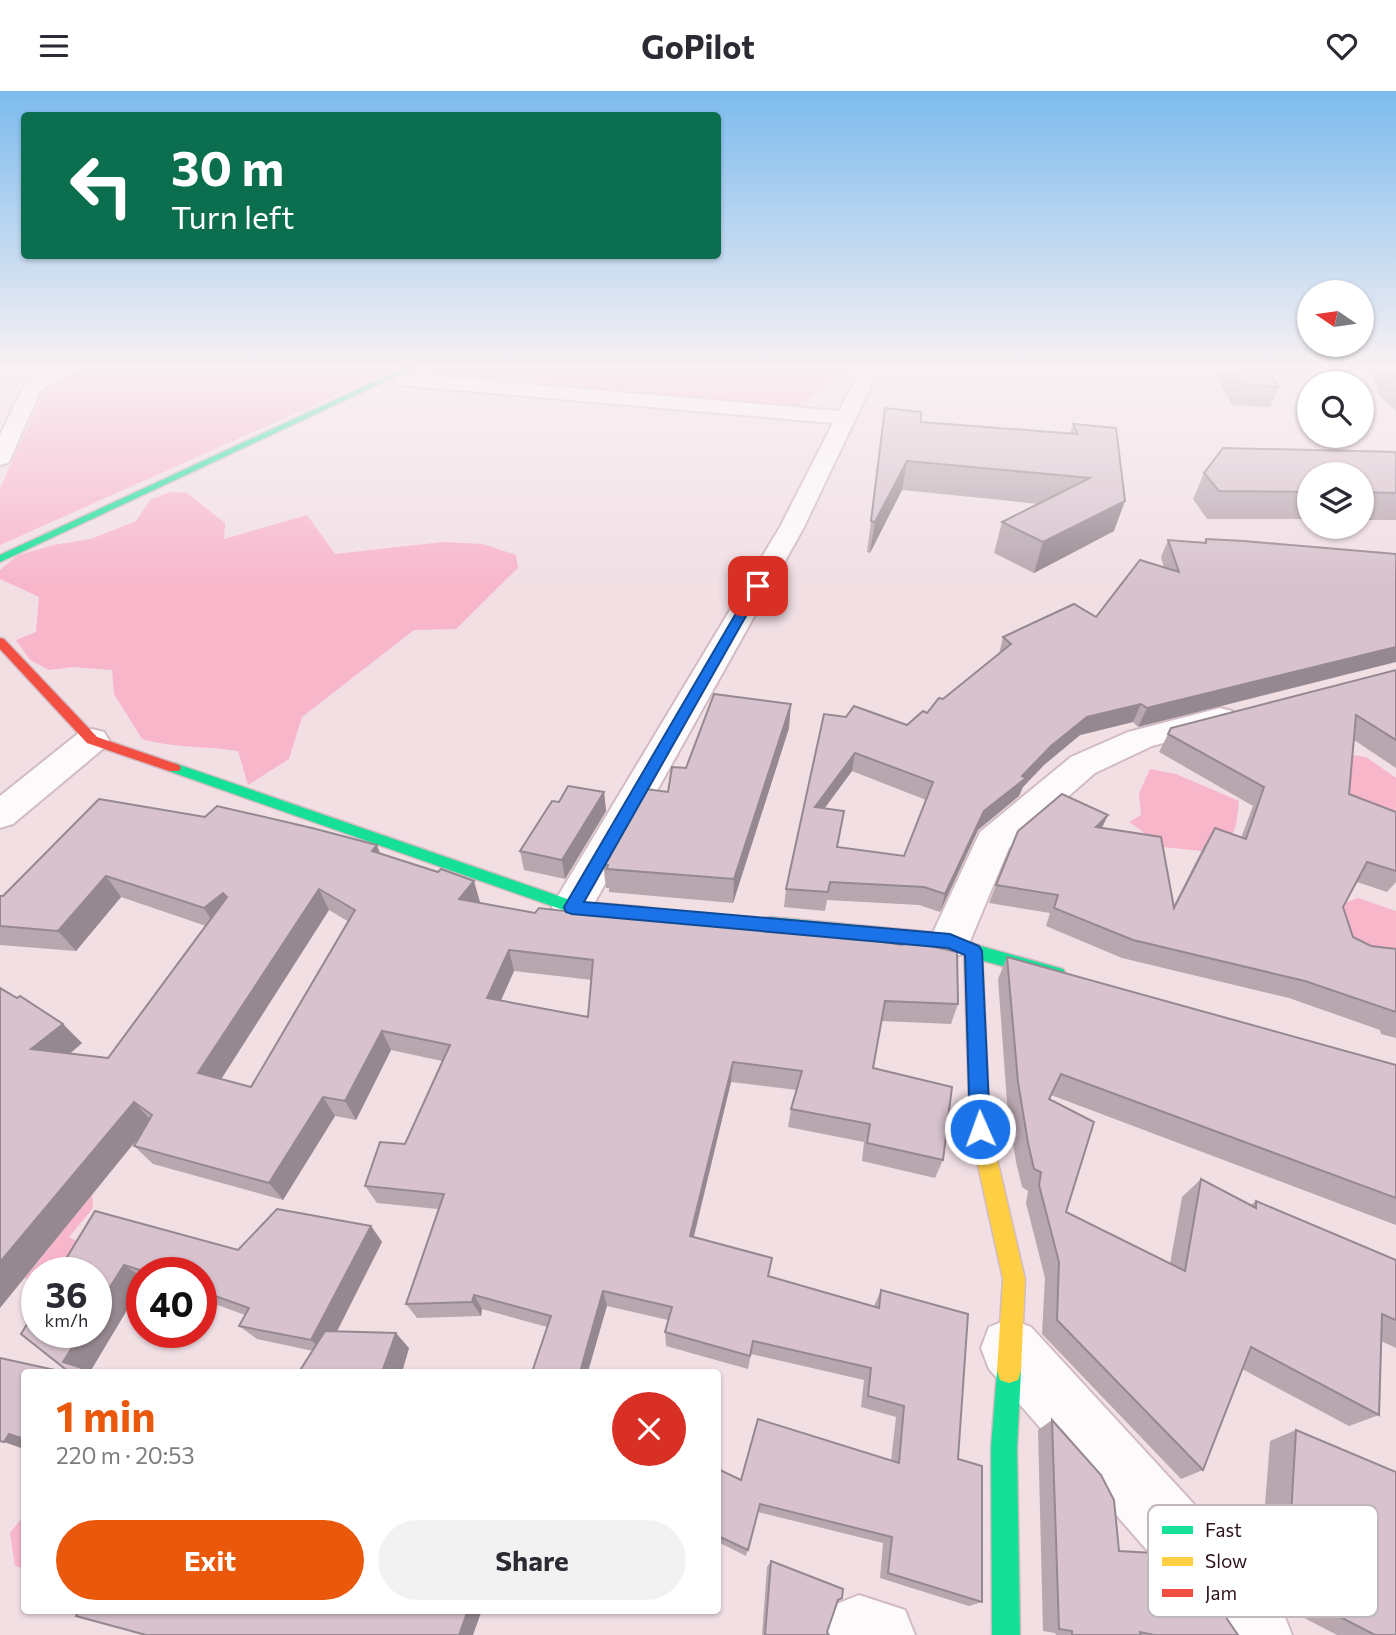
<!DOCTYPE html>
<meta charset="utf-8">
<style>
body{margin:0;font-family:Commissioner,sans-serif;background:#f2f2f3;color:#2b2b33;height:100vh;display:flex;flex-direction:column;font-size:26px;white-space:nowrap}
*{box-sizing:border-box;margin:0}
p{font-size:23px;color:#7c7c81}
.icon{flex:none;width:38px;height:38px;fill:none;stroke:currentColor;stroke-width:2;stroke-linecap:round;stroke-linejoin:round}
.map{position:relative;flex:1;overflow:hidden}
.sheet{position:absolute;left:21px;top:1278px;width:700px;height:245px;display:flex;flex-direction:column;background:#fff;border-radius:7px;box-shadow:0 2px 5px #0004}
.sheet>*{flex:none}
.banner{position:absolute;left:21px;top:21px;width:700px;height:147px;border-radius:7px;box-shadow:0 2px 5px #0004;background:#0b6e4f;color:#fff;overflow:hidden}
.needle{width:46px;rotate:283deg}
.controls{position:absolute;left:1297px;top:189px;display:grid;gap:14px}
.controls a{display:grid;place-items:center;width:77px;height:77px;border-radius:50%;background:#fff;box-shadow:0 2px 5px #0004;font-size:35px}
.speed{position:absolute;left:21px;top:1166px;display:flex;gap:14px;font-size:35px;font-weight:700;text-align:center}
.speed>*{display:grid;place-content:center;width:91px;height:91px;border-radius:50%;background:#fff;box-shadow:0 2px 5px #0004;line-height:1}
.speed small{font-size:18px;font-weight:400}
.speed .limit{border:10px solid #d22;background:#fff;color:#111}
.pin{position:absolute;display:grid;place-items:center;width:60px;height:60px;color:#fff;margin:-30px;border-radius:14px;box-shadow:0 4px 10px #0006}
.me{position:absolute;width:77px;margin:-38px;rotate:358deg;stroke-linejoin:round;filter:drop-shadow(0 0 5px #0008)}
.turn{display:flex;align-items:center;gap:24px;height:147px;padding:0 35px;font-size:32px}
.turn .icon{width:91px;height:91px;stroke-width:2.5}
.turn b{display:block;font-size:49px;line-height:60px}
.round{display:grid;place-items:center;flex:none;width:74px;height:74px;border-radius:37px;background:#f2f2f3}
.head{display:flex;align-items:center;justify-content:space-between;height:119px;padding:0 35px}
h1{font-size:42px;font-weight:700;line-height:52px;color:#ea580c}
.cta{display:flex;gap:14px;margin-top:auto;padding:14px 35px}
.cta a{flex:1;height:80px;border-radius:42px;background:#ea580c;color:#fff;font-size:28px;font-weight:700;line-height:80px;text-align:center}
.cta a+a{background:#f2f2f3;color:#2b2b33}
header{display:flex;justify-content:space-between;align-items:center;height:91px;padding:0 35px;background:#fff;font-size:32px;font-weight:700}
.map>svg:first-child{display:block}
.green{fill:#f8b6cb}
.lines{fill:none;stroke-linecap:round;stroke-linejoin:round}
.street-casing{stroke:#d2bbc2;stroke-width:4}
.fast-casing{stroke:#d2bbc2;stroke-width:3}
.slow-casing{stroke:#d2bbc2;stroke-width:3}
.jam-casing{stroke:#d2bbc2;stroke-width:3}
.street{fill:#fdfafb;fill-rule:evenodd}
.fast{fill:#16e098;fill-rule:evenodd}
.slow{fill:#ffcf43;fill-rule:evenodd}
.jam{fill:#f24e42;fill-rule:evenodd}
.wall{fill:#b9a7b0;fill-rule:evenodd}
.shaded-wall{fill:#968890}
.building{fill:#d7c2cd;stroke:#968890;stroke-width:2;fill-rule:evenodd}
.route{fill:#1a73e8;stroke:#114b97;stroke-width:2}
.key{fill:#fff;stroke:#c0b8bb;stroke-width:2}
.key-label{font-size:19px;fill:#2d121b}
</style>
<header><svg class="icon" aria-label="menu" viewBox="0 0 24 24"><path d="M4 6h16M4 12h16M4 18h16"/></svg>GoPilot<svg class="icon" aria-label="heart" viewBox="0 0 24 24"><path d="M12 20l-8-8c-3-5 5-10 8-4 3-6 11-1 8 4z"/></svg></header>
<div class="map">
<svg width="1396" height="1544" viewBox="0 0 1396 1544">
<rect width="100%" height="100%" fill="#f1dfe4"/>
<!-- green -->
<g class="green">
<path d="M87,276H399L0,454V397L47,294Z"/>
<path d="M442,276H844V281L795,316L658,305L435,280Z"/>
<path d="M170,401L187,402L225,432L224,448L307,424L335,463L443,451L483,453L516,464L518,477L456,538L414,539L302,626L289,668L248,694L238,660C206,655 173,657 142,648L114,603L112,579L73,576L49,579L30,569L16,549L36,541L39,506L0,488V479L18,464L54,454L91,448L136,430L150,409Z"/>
<path d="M1333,661L1366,666L1396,687V739L1359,727L1318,667Z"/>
<path d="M1150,678L1176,683L1239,710L1236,734L1228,755L1201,760L1154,755L1142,740L1129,731L1141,724L1139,702Z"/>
<path d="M1358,807L1396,820V867L1339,842V814Z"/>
<path d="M92,1103L93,1117L69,1146L112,1170L96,1181H37V1195L25,1187Z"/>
<path d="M24,1424V1478L15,1475L10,1442Z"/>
</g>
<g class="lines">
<!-- street casing -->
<g class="street-casing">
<g id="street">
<path d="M59,276H84L41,298L11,367L8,372L0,374V344L24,295L26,291Z"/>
<path d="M862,276H880L804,436L586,827L572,831L558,827L552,816L558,805L780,436L833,332L399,294L390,288L399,282L839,320Z"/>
<path d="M1220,617L1232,620L1236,627L1232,634L1152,655L1095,682L1009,757L965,862L950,867L935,862L929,850L980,741L1071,666L1128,641Z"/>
<path d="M92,638L104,641L109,649L104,657L13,733L0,737V705L80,641Z"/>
<path d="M1010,1228L1031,1236L1248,1472L1282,1519L1292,1544H1216L1200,1520L989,1278L981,1257L989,1236Z"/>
<path d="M859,1504L905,1519L915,1544H823L834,1514Z"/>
</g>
</g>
<!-- fast casing -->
<g class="fast-casing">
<g id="fast">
<path d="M406,276H416L0,471V464Z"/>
<path d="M174,672L573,810L643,816L649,817L651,822L649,827L643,828L572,822L169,680L167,677Z"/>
<path d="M770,826L950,843L977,854L1063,878L1066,883L1063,888L1057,890L973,867L948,857L770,840L764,838L762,833L764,828Z"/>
<path d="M1009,1268L1018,1271L1021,1280L1017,1357L1020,1544H992L991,1357L997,1280L1000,1271Z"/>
</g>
</g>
<!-- slow casing -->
<g class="slow-casing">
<path id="slow" d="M973,853L979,855L982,860L990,1038L1025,1188L1021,1280L1018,1289L1009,1292L1000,1289L997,1280L1003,1188L970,1038L964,860L967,855Z"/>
</g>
<!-- jam casing -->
<g class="jam-casing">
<path id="jam" d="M0,547L4,548L97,646L179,674L181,677L179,680H169L87,652L0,558Z"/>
</g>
<!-- street -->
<use href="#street" class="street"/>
<!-- fast -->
<use href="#fast" class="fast"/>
<!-- slow -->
<use href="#slow" class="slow"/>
<!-- jam -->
<use href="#jam" class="jam"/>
</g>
<!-- wall -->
<g class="wall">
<path d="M1211,276H1309L1305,284L1270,281L1279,296L1270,316L1232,314Z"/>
<path d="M1348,276H1396V320L1379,304L1371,281Z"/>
<path d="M885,317L921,331L1070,342L1073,333L1116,337L1114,440L1034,482L994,462L1002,431L1039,413L902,399L870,462L867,461Z"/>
<path d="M1396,361V429H1362V383H1309V428H1207L1193,408L1204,382Z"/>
<path d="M1206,448L1244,450L1138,636L1133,631L1080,644L1044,674L1023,696L1019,705L978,739L940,821L919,814L827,809L825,820L784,816L786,798L824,623L907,634L927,622L999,563L1003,546L1096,526L1164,477L1161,466L1168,449L1204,451ZM852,680L926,709L904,765L837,756L825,717Z"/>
<path d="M1396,579V677L1354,649L1349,703L1396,721V791L1387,801L1357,791L1343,816L1353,846L1371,855L1396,858V947L1381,943L1380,939L1289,907L1122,867L1046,835L1050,822L989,812L996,794L1108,724L1102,737L1174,814L1204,755L1215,737L1241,747L1253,715L1159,661L1171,637Z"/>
<path d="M789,637L733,812L609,801V797H606L603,773L668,701L686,677Z"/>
<path d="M604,701L606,720L565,788L524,779L520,760L559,711Z"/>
<path d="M205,726L380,763L480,812L535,822L589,823L820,841L958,913L951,933L881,930L873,977L943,1069L935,1087L862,1070L864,1051L788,1036L791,1018L797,999L731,991L694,1146L769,1185L874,1215L881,1199L958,1368L982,1511L969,1515L880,1487L883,1452L758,1421L746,1465L718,1451V1378L741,1389L891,1370L896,1326L861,1316L864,1289L751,1263L748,1278L666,1255L665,1241L668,1229L607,1215L547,1236L482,1218L481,1225L417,1227L406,1213L438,1118L377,1112L365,1095L405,1053L442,970L391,959L356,1029L335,1025L283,1109L153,1073L134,1055L139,1046L0,897L82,952L70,963L108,967L206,835L121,806L76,860L0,854V805H3ZM329,819L349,831L251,996L221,988ZM514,880L592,889L588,926L501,909Z"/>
<path d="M1007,866L1396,974V1134L1051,1004L1049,1008L1066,1121L1170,1173L1182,1106L1201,1088L1251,1114L1256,1110L1396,1169V1257L1381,1250L1379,1324L1349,1335L1242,1278L1203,1379L1181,1388L1042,1243L1045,1187L1026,1112L1028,1100L1022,1096L1016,1071L1007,1011L998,888Z"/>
<path d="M371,1135L382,1151L337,1240L409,1257L402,1281H299L313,1260L257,1248L239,1235L245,1224L201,1208V1181H142V1194L90,1280L69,1281L58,1181L238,1159Z"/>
<path d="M1052,1329L1119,1460L1238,1544H1056L1055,1542L1043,1540L1038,1339Z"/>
<path d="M1296,1339L1396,1544H1337L1283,1516L1259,1483L1260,1476L1280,1472L1261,1465L1270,1350Z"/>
<path d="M771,1470L838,1509L827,1541L829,1544H762L767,1476Z"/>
</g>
<!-- shaded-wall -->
<g class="shaded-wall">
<path d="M907,370L902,399L870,462L875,431Z"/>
<path d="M1125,410L1114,440L1034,482L1043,451Z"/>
<path d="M1396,556V571L1138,636L1147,617Z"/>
<path d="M791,613L789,637L733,812L734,788Z"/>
<path d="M1141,613L1133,631L1080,644L1044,674L1023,696L1019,705L978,739L940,821L945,803L984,720L1051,655L1087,626Z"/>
<path d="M855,662L852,680L812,734L815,716Z"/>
<path d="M604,701L606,720L565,788L562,769Z"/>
<path d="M1108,724L1099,742L1096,736Z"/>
<path d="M377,754L385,776L372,760Z"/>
<path d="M106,785L121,806L76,860L58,840Z"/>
<path d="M474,790L480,811L465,829L459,808Z"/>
<path d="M319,798L329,819L213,1001L198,982Z"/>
<path d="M223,802L235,823L217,838L204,817Z"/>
<path d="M509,859L514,880L493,927L487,907Z"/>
<path d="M63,933L82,952L52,977L31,958Z"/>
<path d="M382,940L391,959L356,1029L345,1010Z"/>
<path d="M733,971L731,991L690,1160V1145Z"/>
<path d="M323,1006L335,1025L283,1109L269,1092Z"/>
<path d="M134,1011L152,1030L0,1217V1171Z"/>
<path d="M371,1135L382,1151L326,1262L311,1249Z"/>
<path d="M124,1174L142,1186V1194L90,1281L63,1271L82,1241H96V1218Z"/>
<path d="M603,1200L607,1215L588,1281H580Z"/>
<path d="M474,1204L482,1218L481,1225L472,1211Z"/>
<path d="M396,1242L409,1257L402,1281H382Z"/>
<path d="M9,1343L24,1349V1358L4,1351Z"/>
<path d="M468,1519H482L473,1544H459Z"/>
</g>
<!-- building -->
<g class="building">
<path d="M1231,276H1266L1279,296L1241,293Z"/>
<path d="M1387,276H1396V289L1390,283Z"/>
<path d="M885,317L921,321V331L1078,343L1073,333L1116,337L1125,410L1043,451L1002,431L1090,387L907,370L875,431L871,430Z"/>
<path d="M1223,357L1396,361V402L1362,401V383H1309V401L1219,400L1204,382Z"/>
<path d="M1206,448L1244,450L1396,463V556L1147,617L1141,613L1087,626L1051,655L1022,685L1026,687L984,720L945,803L924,796L830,791L828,801L786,798L824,623L846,626L854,615L907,634L923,620L927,622L939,607L943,608L1011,553L1003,546L1074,513L1096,526L1140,469L1179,481L1168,449L1206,452ZM855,662L933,691L904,765L837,756L844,720L815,716Z"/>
<path d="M1396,579V649L1356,624L1349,703L1396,721V780L1367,771L1343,816L1353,846L1371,855L1396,858V921L1305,890L1133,849L1054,817L1058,804L996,794L1018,740L1062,703L1108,724L1096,736L1161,746L1174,817L1215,737L1246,748L1264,696L1168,643L1171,637Z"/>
<path d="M714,603L791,613L734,788L607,778L608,774L603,773L646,698L668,701L672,676L686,677Z"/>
<path d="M568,695L604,701L562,769L520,760L552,710L559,711Z"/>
<path d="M99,708L205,726L217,715L312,737L377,754L372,760L438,781L441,778L474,790L459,808L535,822L539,817L589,823L592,815L821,836L820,841L902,854L904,849L957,861L958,913L885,910L873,977L952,996L943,1069L867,1052L870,1033L791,1018L802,980L733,971L690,1145L772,1167L768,1185L879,1217L881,1199L968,1223L958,1368L982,1375V1511L888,1482L892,1446L760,1413L748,1459L718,1445V1378L741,1389L758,1328L899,1372L904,1315L868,1305L871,1277L753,1250L750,1265L665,1241L672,1216L603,1200L580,1281H532L551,1225L474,1204L472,1211L406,1213L444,1103L365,1095L380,1051L405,1053L450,954L382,940L345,1010L323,1006L269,1092L134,1055L152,1024L134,1011L0,1171V897L17,907L20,905L63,933L31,958L108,967L227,806L223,802L204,817L106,785L58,840L0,835V805H3ZM319,798L355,819L251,996L198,982ZM509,859L593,869L588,926L487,907Z"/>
<path d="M1007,866L1396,974V1107L1061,983L1049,1008L1094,1031L1066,1121L1185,1180L1201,1088L1256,1117V1110L1396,1169V1229L1382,1223L1379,1324L1251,1256L1203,1379L1057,1229L1059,1171L1039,1094L1041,1081L1034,1078L1028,1052L1018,991Z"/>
<path d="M277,1118L371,1135L311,1249L239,1235L249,1217L201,1200V1181H146L124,1174L96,1218V1181H58L95,1120L238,1159Z"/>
<path d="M37,1217V1241H82L63,1271L94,1281H69L21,1243Z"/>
<path d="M325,1240L396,1242L382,1281H299Z"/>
<path d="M0,1267L64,1281H24V1348L9,1343L4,1351L0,1350Z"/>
<path d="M1052,1329L1101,1384L1114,1409L1119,1460L1171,1463L1221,1519L1238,1544H1154L1140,1541L1141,1544H1072V1540L1059,1538Z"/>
<path d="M1296,1339L1396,1381V1544H1375L1313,1512L1288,1478V1471L1326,1473L1289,1459Z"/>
<path d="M771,1470L843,1498L842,1507L838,1509L827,1541L829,1544H765Z"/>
<path d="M79,1519H468L459,1544H146L76,1525Z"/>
</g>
<!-- sky -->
<linearGradient id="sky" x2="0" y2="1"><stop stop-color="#7cbbee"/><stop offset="0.56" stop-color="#f9f1f3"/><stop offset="1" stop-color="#f9f1f3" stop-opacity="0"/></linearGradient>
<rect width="1396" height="493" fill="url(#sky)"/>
<!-- route -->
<path class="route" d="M758,492L763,495L584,811L950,843L979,855L982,860L990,1038L987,1045L980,1048L973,1045L970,1038L965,864L948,857L572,823L566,821L564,816L752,495Z"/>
<!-- legend -->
<rect x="1148" y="1414" width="230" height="112" rx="10" class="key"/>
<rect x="1162" y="1435" width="31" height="8" fill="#16e098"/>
<rect x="1162" y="1466" width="31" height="9" fill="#ffcf43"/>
<rect x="1162" y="1498" width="31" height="8" fill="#f24e42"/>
<g class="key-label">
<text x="1205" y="1446">Fast</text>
<text x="1205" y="1477">Slow</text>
<text x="1205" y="1509">Jam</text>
</g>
</svg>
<div class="controls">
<a><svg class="needle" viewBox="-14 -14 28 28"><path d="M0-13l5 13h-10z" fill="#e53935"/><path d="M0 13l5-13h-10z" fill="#7c7c81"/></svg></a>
<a><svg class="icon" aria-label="search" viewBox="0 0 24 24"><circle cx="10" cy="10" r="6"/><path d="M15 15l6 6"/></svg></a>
<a><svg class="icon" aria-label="layers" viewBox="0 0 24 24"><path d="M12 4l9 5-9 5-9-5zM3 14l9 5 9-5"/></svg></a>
</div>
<div class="speed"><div>36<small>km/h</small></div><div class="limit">40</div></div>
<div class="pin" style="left:758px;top:495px;background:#d93025"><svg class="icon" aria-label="arrive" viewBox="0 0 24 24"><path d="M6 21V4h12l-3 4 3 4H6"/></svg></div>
<svg class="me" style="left:980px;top:1038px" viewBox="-20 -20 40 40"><circle r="17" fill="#1a73e8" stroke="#fff" stroke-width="3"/><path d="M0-11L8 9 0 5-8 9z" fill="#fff"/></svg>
<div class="banner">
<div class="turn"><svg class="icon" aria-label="left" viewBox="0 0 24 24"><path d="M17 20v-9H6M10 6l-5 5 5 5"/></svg><div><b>30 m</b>Turn left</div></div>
</div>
<section class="sheet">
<div class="head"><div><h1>1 min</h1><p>220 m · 20:53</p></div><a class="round" style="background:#d93025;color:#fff"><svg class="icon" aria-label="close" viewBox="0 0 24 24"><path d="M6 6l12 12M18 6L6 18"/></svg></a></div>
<div class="cta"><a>Exit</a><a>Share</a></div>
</section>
</div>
